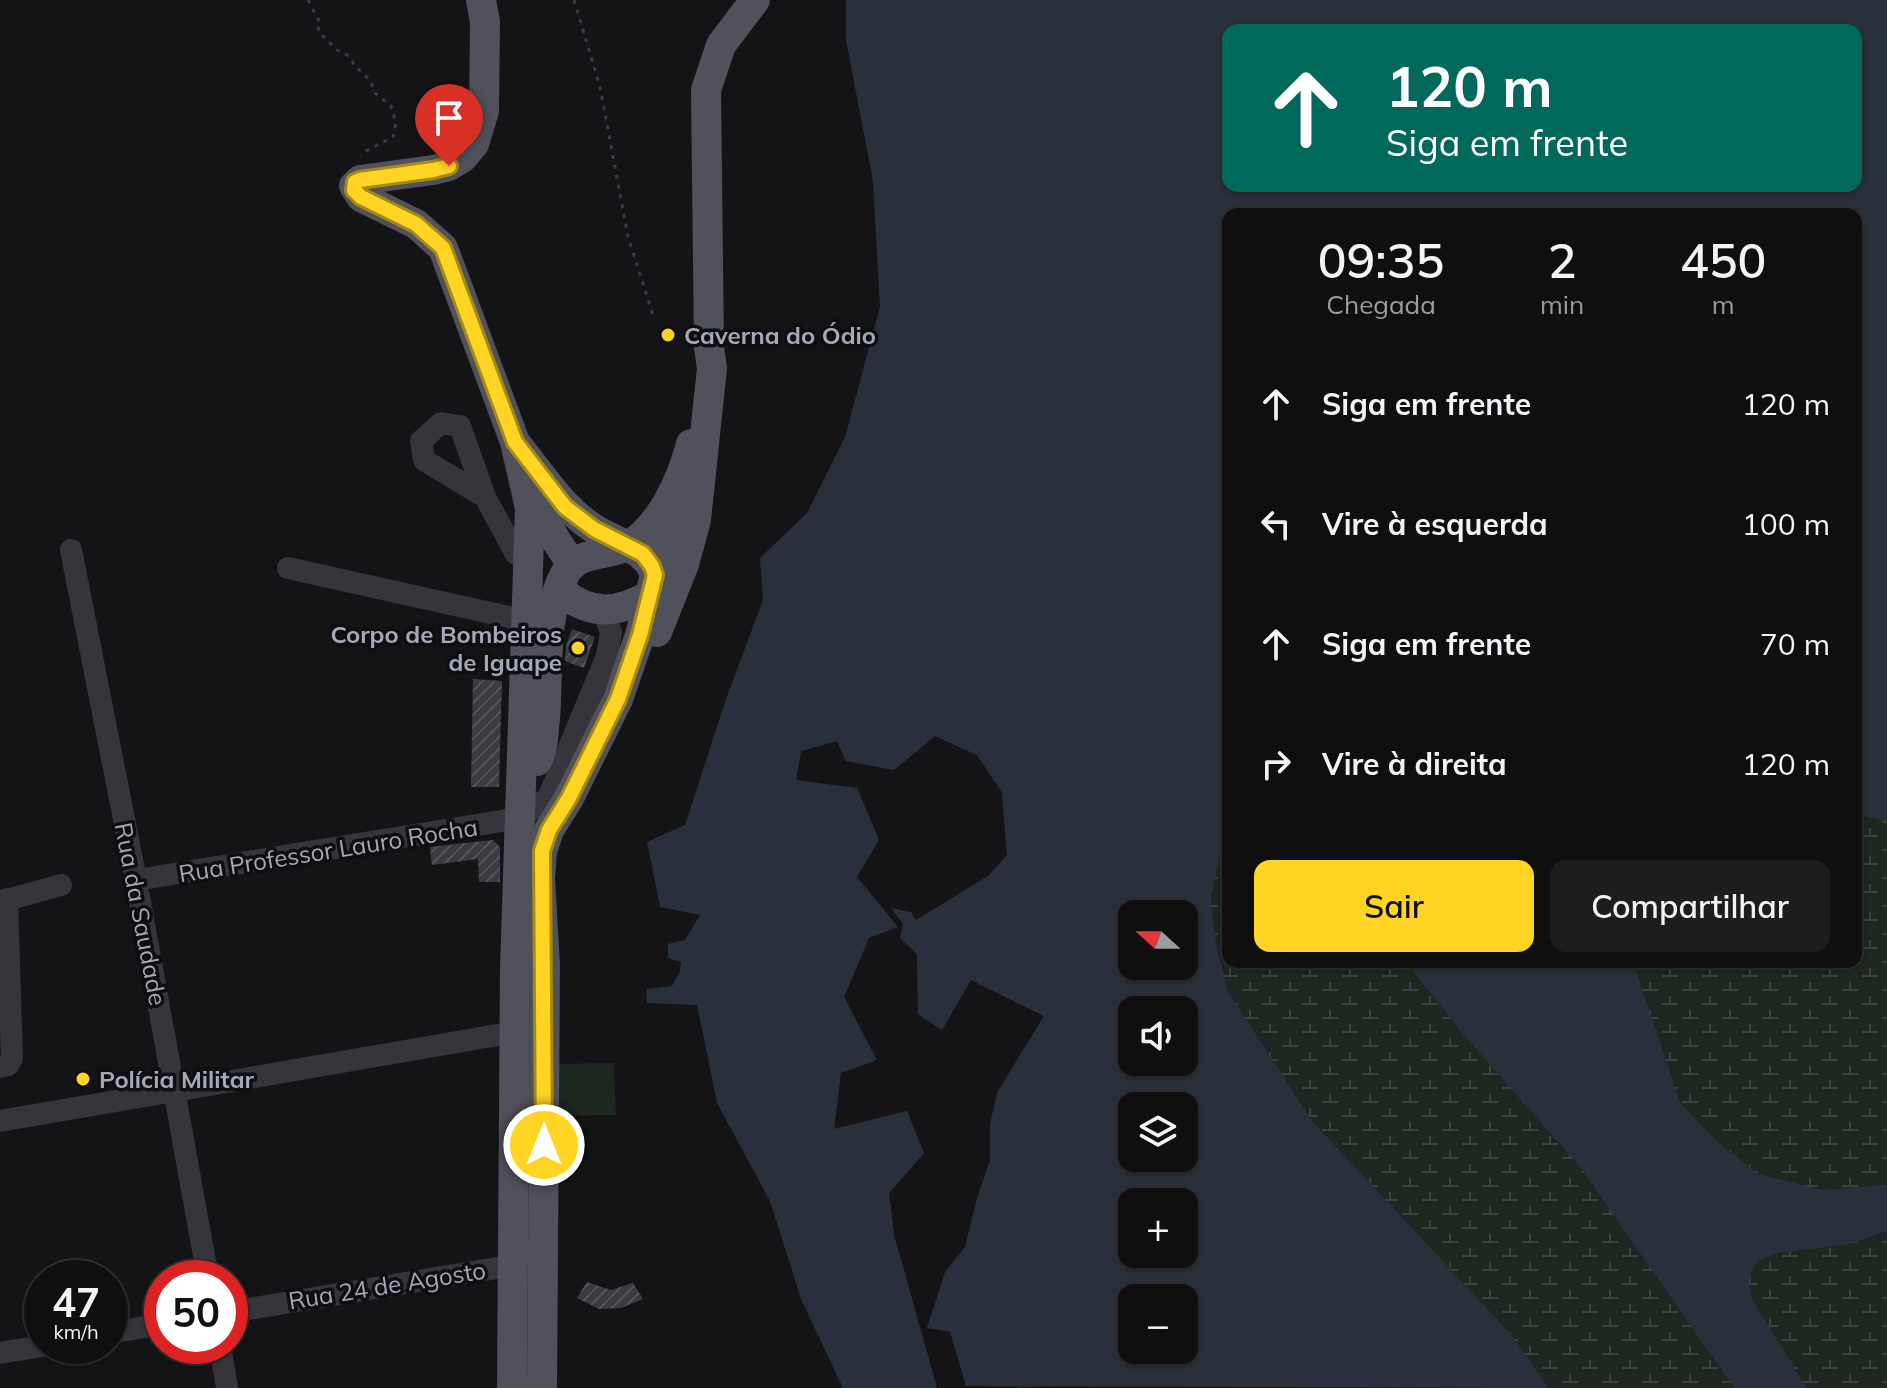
<!DOCTYPE html>
<html lang="pt">
<meta charset="utf-8">
<style>
body{margin:0;font-family:Mulish,sans-serif;background:#1d1d1e;color:#f1f3f6;height:100vh;display:flex;flex-direction:column;font-size:30px;white-space:nowrap}
*{box-sizing:border-box;margin:0}
p{font-size:26px;color:#9b9c9f}
.icon{flex:none;width:44px;height:44px;fill:none;stroke:currentColor;stroke-width:2;stroke-linecap:round;stroke-linejoin:round}
.map{position:relative;flex:1;overflow:hidden}
.sheet{position:absolute;left:1222px;top:208px;width:640px;height:760px;display:flex;flex-direction:column;background:#0f0f10;border-radius:16px;box-shadow:0 2px 6px #0004,0 0 0 2px #2f2f30}
.sheet>*{flex:none}
.banner{position:absolute;left:1222px;top:24px;width:640px;height:168px;border-radius:16px;box-shadow:0 2px 6px #0004,0 0 0 2px #2f2f30;background:#00695c;color:#fff;overflow:hidden}
.needle{width:52px;rotate:291deg}
.tools{position:absolute;left:1118px;top:900px;display:grid;gap:16px}
.tools a{display:grid;place-items:center;width:80px;height:80px;border-radius:16px;background:#0f0f10;box-shadow:0 2px 6px #0004,0 0 0 2px #2f2f30;font-size:40px}
.speed{position:absolute;left:24px;top:1260px;display:flex;gap:16px;font-size:40px;font-weight:700;text-align:center}
.speed>*{display:grid;place-content:center;width:104px;height:104px;border-radius:50%;background:#0f0f10;box-shadow:0 2px 6px #0004,0 0 0 2px #2f2f30;line-height:1}
.speed small{font-size:20px;font-weight:400}
.speed .limit{border:12px solid #d22;background:#fff;color:#111}
.pin{position:absolute;display:grid;place-items:center;width:68px;height:68px;color:#fff;margin:-82px -34px;border-radius:50% 50% 50% 0;rotate:-45deg;box-shadow:0 0 8px #0007}
.pin .icon{rotate:45deg}
.me{position:absolute;width:88px;margin:-44px;rotate:0deg;stroke-linejoin:round;filter:drop-shadow(0 0 6px #0008)}
.turn{display:flex;align-items:center;gap:28px;height:168px;padding:0 32px;font-size:36px}
.turn .icon{width:104px;height:104px;stroke-width:2.5}
.turn b{display:block;font-size:56px;line-height:68px}
.eta{display:flex;justify-content:space-evenly;align-items:center;height:136px;text-align:center}
.eta b{font-size:48px;font-weight:600;line-height:56px}
.primary-button{display:flex;gap:16px;margin-top:auto;padding:16px 32px}
.primary-button a{flex:1;height:92px;border-radius:16px;background:#ffd423;color:#111;font-size:32px;font-weight:600;line-height:92px;text-align:center}
.primary-button a+a{background:#1d1d1e;color:#f1f3f6}
ul{padding:0;list-style:none}
li{display:flex;align-items:center;gap:24px;height:120px;padding:0 32px}
li div{flex:1}
li b{display:block;font-size:30px}
li em{font-style:normal}
.map>svg:first-child{display:block}
.wetland{fill:url(#wetland-marsh);fill-rule:evenodd}
.pitch{fill:#1e2620}
.water{fill:#29303b;fill-rule:evenodd}
.building{fill:url(#building-hatch)}
.lines{fill:none;stroke-linecap:round;stroke-linejoin:round}
.path{stroke:#3b3c42;stroke-width:3;stroke-dasharray:4 6;stroke-linecap:butt}
.minor{stroke:#35353b;stroke-width:22}
.major{stroke:#50515b;stroke-width:30}
.route-casing{stroke:#a68a17;stroke-width:20}
.route{stroke:#ffd423;stroke-width:14}
.poi-dot{fill:#ffd423;stroke:#0f0f11;stroke-width:3}
.labels{text-anchor:middle;dominant-baseline:central;stroke-width:7;stroke-linejoin:round;paint-order:stroke}
.poi-label{font-size:24px;font-weight:bold;fill:#a5a8b7;stroke:#0f0f11;text-anchor:start}
.street-label{font-size:24px;fill:#a5a8b7;stroke:#0f0f11}
</style>
<div class="map">
<svg width="1887" height="1388" viewBox="0 0 1887 1388">
<defs>
<pattern id="wetland-marsh" width="20" height="14" patternUnits="userSpaceOnUse" patternTransform="scale(2)"><rect width="20" height="14" fill="#1e2620"/><path d="M1 5h8M5 5V1M11 12h8M15 12V8" fill="none" stroke="#3c433e"/></pattern>
<pattern id="building-hatch" width="6" height="6" patternUnits="userSpaceOnUse" patternTransform="scale(2)"><rect width="6" height="6" fill="#3b3c41"/><path d="M-1 1l2-2M0 6l6-6M5 7l2-2" fill="none" stroke="#54555a"/></pattern>
</defs>
<rect width="100%" height="100%" fill="#141416"/>
<!-- wetland -->
<path class="wetland" d="M1228,186H1323L1228,214V962H1856V527L1887,549V1388H1549L1523,1352L1017,1388L990,1125L997,1093L1044,1016L970,980L942,1030L918,1014L917,954L900,938L915,921L988,876L1007,856L1002,793L977,755L935,736L894,770L846,761L837,741L801,751L796,781L857,788L817,900L838,1096L834,1129L907,1111L924,1153L889,1193L894,1235L937,1388L766,977L817,602ZM1132,914H1184V966H1132ZM1132,1010H1184V1062H1132ZM1132,1106H1184V1158H1132ZM1132,1202H1184V1254H1132ZM1132,1298H1184V1350H1132Z"/>
<!-- pitch -->
<path class="pitch" d="M614,1063L616,1115L558,1116L557,1064Z"/>
<!-- water -->
<g class="water">
<path d="M846,0H1887V822L1856,814V214H1228V822L1210,900L1217,948L1228,992L1313,1122L1510,1333L1549,1388L966,1386L950,1332L927,1328L945,1272L965,1247L977,1198L990,1160V1125L997,1093L1044,1016L971,980L942,1030L918,1014L917,954L900,938L903,924L891,908L911,912L916,920L988,876L1007,855L1002,792L977,755L935,736L894,770L846,761L837,741L801,751L796,780L857,788L879,840L857,877L898,927L869,938L844,997L877,1060L841,1073L834,1129L907,1111L924,1153L889,1193L894,1235L937,1388H843L801,1299L770,1201L717,1103L697,1005L647,1003L646,989L672,986L680,971L681,962L668,958V944L685,940L700,915L660,907L647,842L685,825L726,699L763,600L760,558L807,513L845,437L880,307L873,181L846,40ZM1228,30H1856V186H1228ZM1132,914H1184V966H1132ZM1132,1010H1184V1062H1132ZM1132,1106H1184V1158H1132ZM1132,1202H1184V1254H1132ZM1132,1298H1184V1350H1132Z"/>
<path d="M1406,962H1633L1680,1102L1715,1140L1759,1174L1822,1190L1887,1185V1231L1850,1244L1778,1253L1758,1261L1752,1270L1749,1282L1752,1299L1807,1388H1734L1580,1167L1463,1034Z"/>
</g>
<!-- building -->
<g class="building">
<path d="M572,629L595,637L584,668L565,661L566,646Z"/>
<path d="M473,679L502,681L499,787H471Z"/>
<path d="M493,840L500,847V882H479L478,859L432,865L430,847Z"/>
<path d="M587,1282L611,1290L633,1283L643,1299L621,1308L599,1309L577,1298Z"/>
</g>
<g class="lines">
<!-- path -->
<g class="path">
<path d="M308,0L320,23L318,31L337,50L349,56L355,66L370,80L375,93L391,106L396,123L393,137L366,151L361,156"/>
<path d="M574,0L600,87L628,237L654,318"/>
</g>
<!-- minor -->
<g class="minor">
<path d="M485,497L424,460L421,441L441,423L460,426L485,497L516,554L529,558"/>
<path d="M71,550L136,880L208,1278"/>
<path d="M288,568L527,621"/>
<path d="M136,880L520,818L548,798L607,656L611,632L602,609"/>
<path d="M0,902L61,885"/>
<path d="M0,1067L8,1065L12,1058L7,899"/>
<path d="M0,1121L527,1030"/>
<path d="M230,1312L527,1263"/>
<path d="M110,1333L162,1324"/>
<path d="M220,1346L227,1388"/>
<path d="M0,1353L42,1346"/>
</g>
<!-- major -->
<g class="major">
<path d="M481,0L485,22L484,111L474,144L462,158L449,166L433,170L360,180L354,186L361,197L416,224L443,248L515,442L530,508L515,968L512,1388"/>
<path d="M519,447C542,476 562,508 593,528C615,543 647,548 655,575L640,635L618,699L569,798L549,830L542,851L540,878L545,965L542,1388"/>
<path d="M531,494L554,537L572,565"/>
<path d="M652,566L690,502"/>
<path d="M562,581L563,593C593,616 618,613 650,595"/>
<path d="M657,632L684,564L696,520L712,368L709,347L706,90L721,45L755,0"/>
<path d="M537,761C544,748 543,732 545,719C549,672 542,614 566,572C578,551 608,556 627,546C661,528 682,478 691,444"/>
</g>
</g>
<g class="lines">
<!-- route casing -->
<g class="route-casing">
<path id="route" d="M449,166L433,170L360,180L355,182L354,190L361,197L416,224L443,248L515,442L565,507L594,529L643,554L652,566L655,575L640,635L618,699L569,798L549,830L542,851L544,1145"/>
</g>
<!-- route -->
<use href="#route" class="route"/>
</g>
<!-- markers -->
<g class="poi-dot">
<circle cx="668" cy="335" r="8"/>
<circle cx="578" cy="648" r="8"/>
<circle cx="83" cy="1079" r="8"/>
</g>
<g class="labels">
<!-- poi labels -->
<g class="poi-label">
<text x="684" y="335">Caverna do Ódio</text>
<text x="562" y="634" text-anchor="end">Corpo de Bombeiros<tspan x="562" dy="28">de Iguape</tspan></text>
<text x="99" y="1079">Polícia Militar</text>
</g>
<!-- street labels -->
<g class="street-label">
<text transform="translate(328 850) rotate(-9)">Rua Professor Lauro Rocha</text>
<text transform="translate(141 914) rotate(79)">Rua da Saudade</text>
<text transform="translate(387 1285) rotate(-9)">Rua 24 de Agosto</text>
</g>
</g>
</svg>
<div class="tools">
<a><svg class="needle" viewBox="-14 -14 28 28"><path d="M0-13l5 13h-10z" fill="#e53935"/><path d="M0 13l5-13h-10z" fill="#9b9c9f"/></svg></a>
<a><svg class="icon" aria-label="sound" viewBox="0 0 24 24"><path d="M4 9h4l5-4v14l-5-4H4zM17 9q2 3 0 6"/></svg></a>
<a><svg class="icon" aria-label="layers" viewBox="0 0 24 24"><path d="M12 4l9 5-9 5-9-5zM3 14l9 5 9-5"/></svg></a>
<a>+</a>
<a>−</a>
</div>
<div class="speed"><div>47<small>km/h</small></div><div class="limit">50</div></div>
<div class="pin" style="left:449px;top:166px;background:#d93025"><svg class="icon" aria-label="arrive" viewBox="0 0 24 24"><path d="M6 21V4h12l-3 4 3 4H6"/></svg></div>
<svg class="me" style="left:544px;top:1145px" viewBox="-20 -20 40 40"><circle r="17" fill="#ffd423" stroke="#fff" stroke-width="3"/><path d="M0-11L8 9 0 5-8 9z" fill="#fff"/></svg>
<div class="banner">
<div class="turn"><svg class="icon" aria-label="ahead" viewBox="0 0 24 24"><path d="M12 20V5M6 11l6-6 6 6"/></svg><div><b>120 m</b>Siga em frente</div></div>
</div>
<section class="sheet">
<div class="eta">
<div><b>09:35</b><p>Chegada</p></div>
<div><b>2</b><p>min</p></div>
<div><b>450</b><p>m</p></div>
</div>
<ul>
<li><svg class="icon" aria-label="ahead" viewBox="0 0 24 24"><path d="M12 20V5M6 11l6-6 6 6"/></svg><div><b>Siga em frente</b></div><em>120 m</em></li>
<li><svg class="icon" aria-label="left" viewBox="0 0 24 24"><path d="M17 20v-9H6M10 6l-5 5 5 5"/></svg><div><b>Vire à esquerda</b></div><em>100 m</em></li>
<li><svg class="icon" aria-label="ahead" viewBox="0 0 24 24"><path d="M12 20V5M6 11l6-6 6 6"/></svg><div><b>Siga em frente</b></div><em>70 m</em></li>
<li><svg class="icon" aria-label="right" viewBox="0 0 24 24"><path d="M7 20v-9h11M14 6l5 5-5 5"/></svg><div><b>Vire à direita</b></div><em>120 m</em></li>
</ul>
<div class="primary-button"><a>Sair</a><a>Compartilhar</a></div>
</section>
</div>
